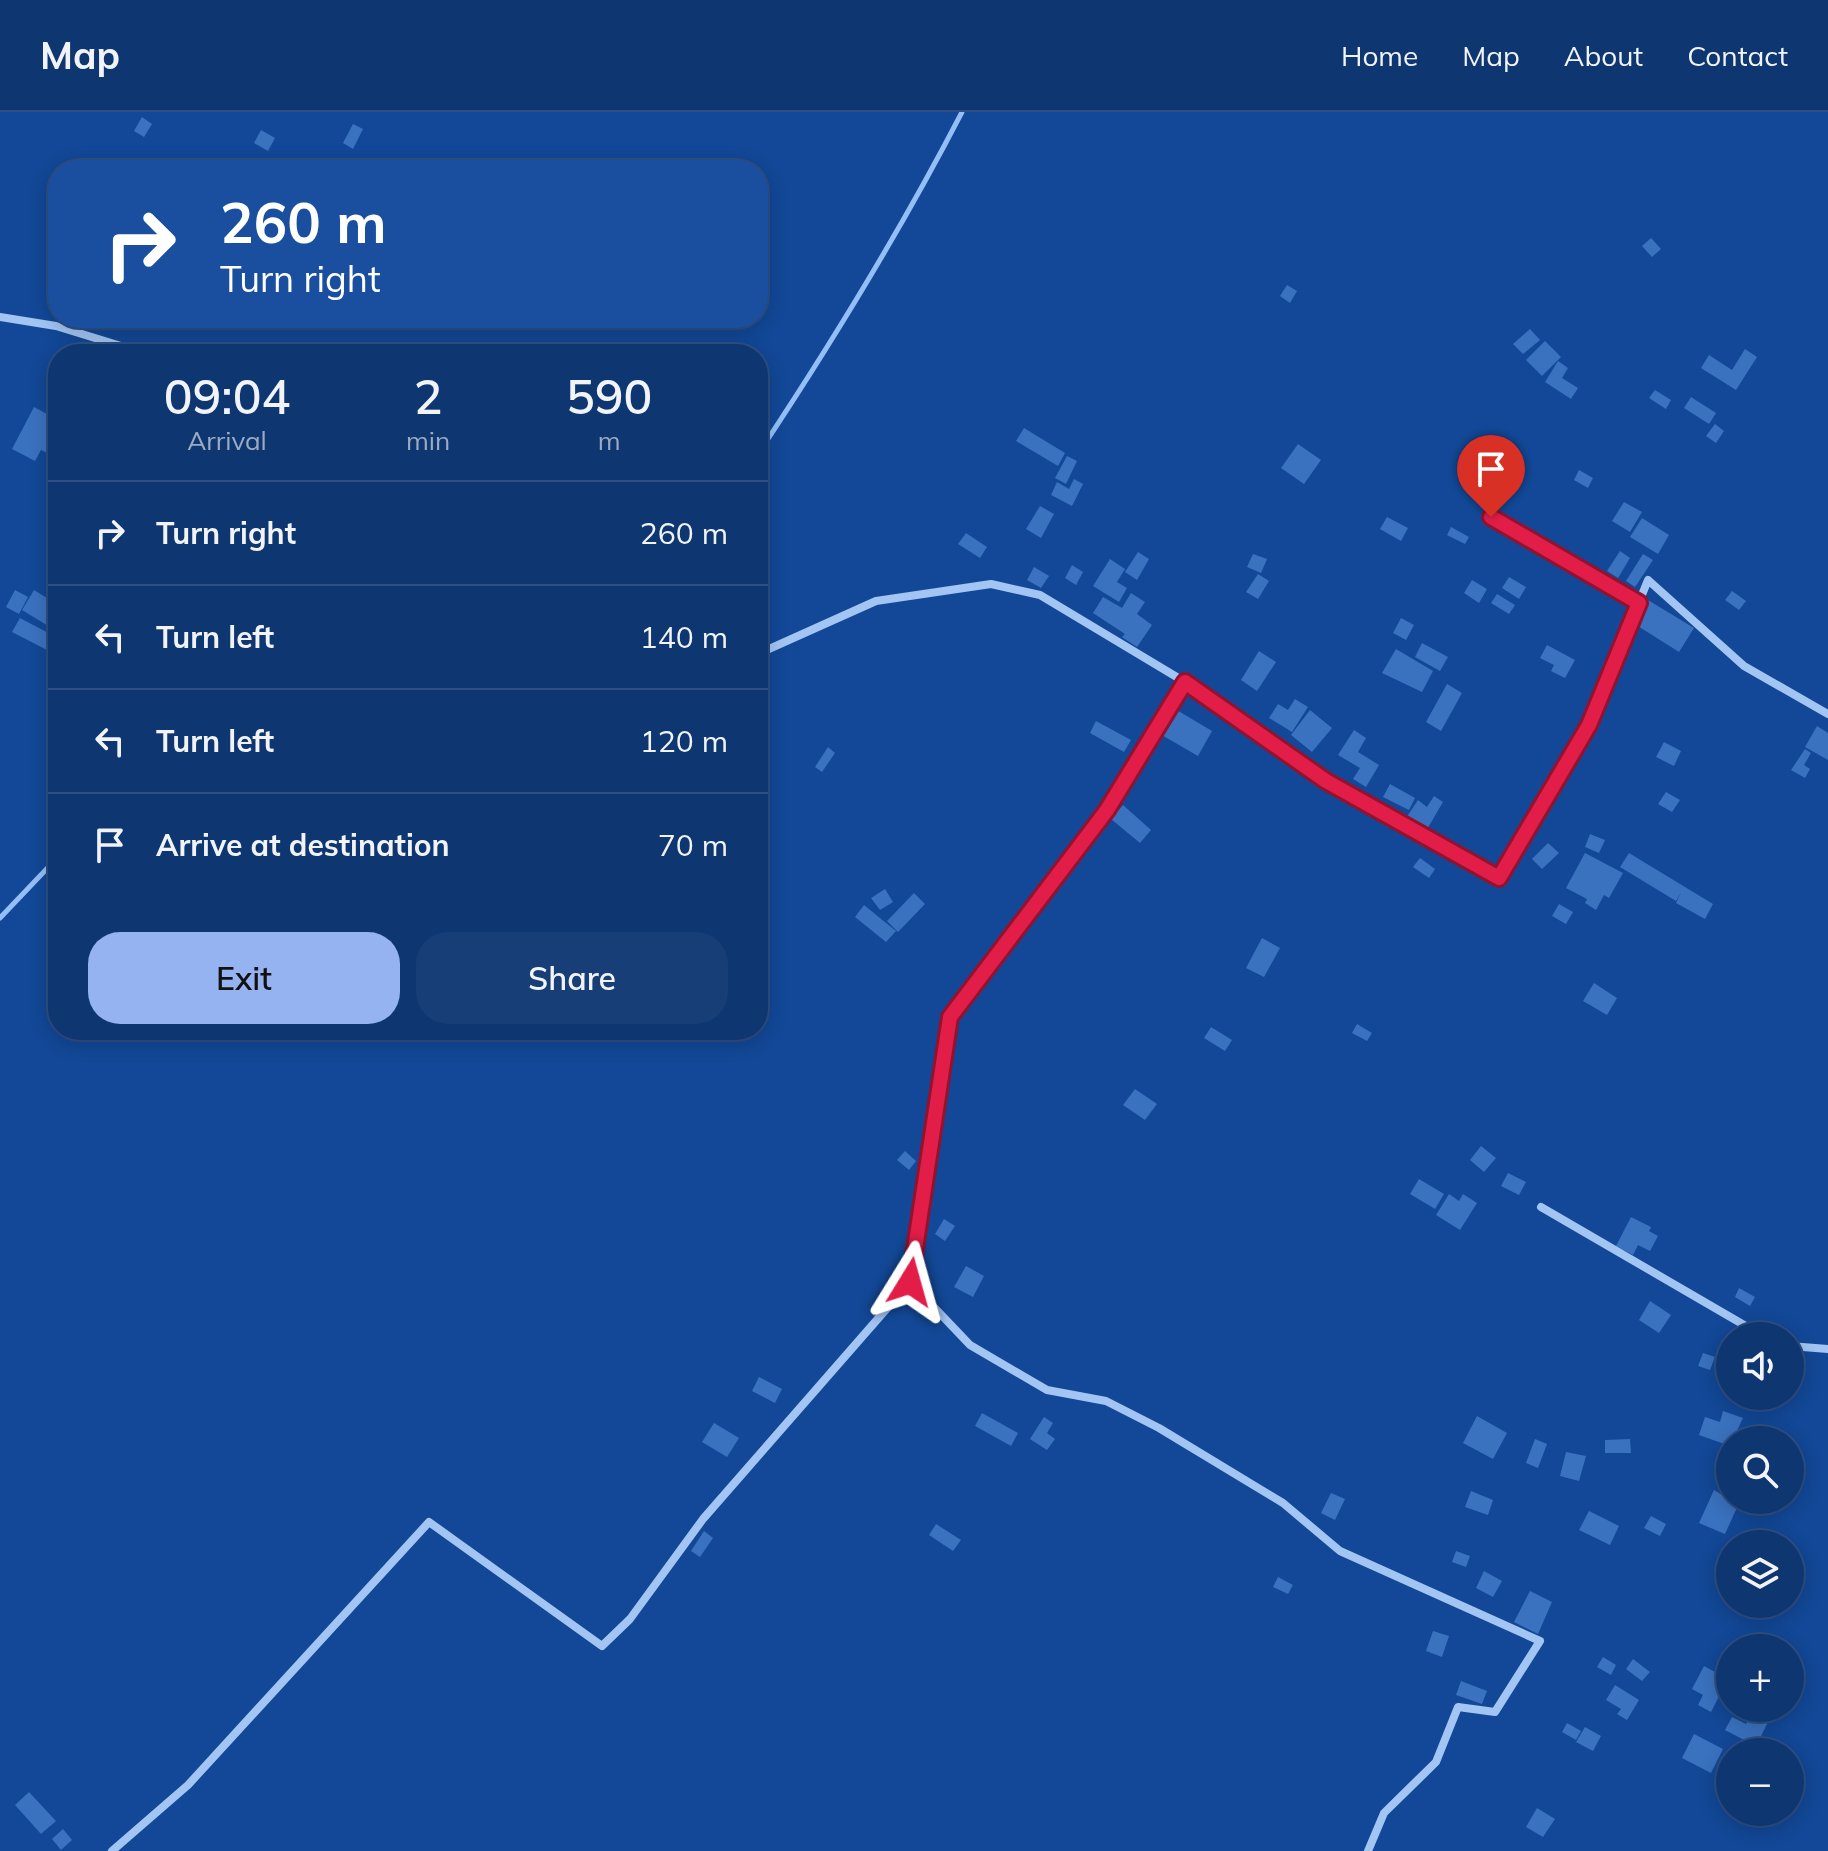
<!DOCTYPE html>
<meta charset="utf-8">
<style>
body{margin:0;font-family:Mulish,sans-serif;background:#173e76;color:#f1f3f6;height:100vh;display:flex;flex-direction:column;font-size:30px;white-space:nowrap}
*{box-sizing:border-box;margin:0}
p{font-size:26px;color:#9babc3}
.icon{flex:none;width:44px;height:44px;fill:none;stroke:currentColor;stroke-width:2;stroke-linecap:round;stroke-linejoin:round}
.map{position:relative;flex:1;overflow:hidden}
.side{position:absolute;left:48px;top:232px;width:720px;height:696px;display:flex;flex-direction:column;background:#0e3671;border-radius:32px;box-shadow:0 4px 20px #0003,0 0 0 2px #2e5084}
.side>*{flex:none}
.banner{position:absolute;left:48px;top:48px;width:720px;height:168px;border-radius:32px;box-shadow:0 4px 20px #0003,0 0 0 2px #2e5084;background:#1a4fa0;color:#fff;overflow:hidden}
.buttons{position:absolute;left:1716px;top:1210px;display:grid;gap:16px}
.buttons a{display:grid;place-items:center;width:88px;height:88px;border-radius:50%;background:#0e3671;box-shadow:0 4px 20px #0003,0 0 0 2px #2e5084;font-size:40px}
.pin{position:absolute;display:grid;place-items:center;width:68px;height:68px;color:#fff;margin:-82px -34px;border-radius:50% 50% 50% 0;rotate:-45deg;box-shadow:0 0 8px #0007}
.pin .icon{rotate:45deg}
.me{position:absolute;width:88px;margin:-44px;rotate:8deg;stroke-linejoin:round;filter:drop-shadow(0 0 6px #0008)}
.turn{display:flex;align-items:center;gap:28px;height:168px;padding:0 40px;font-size:36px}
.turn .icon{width:104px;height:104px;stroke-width:2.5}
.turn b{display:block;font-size:56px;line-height:68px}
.eta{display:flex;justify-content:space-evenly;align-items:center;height:136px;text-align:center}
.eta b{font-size:48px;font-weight:600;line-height:56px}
.cta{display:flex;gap:16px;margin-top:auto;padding:16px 40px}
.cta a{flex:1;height:92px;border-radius:32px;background:#95b2f1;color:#111;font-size:32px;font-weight:600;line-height:92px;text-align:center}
.cta a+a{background:#173e76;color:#f1f3f6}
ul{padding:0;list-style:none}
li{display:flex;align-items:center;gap:24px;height:104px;padding:0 40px;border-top:2px solid #2e5084}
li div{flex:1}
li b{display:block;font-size:30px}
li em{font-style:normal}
header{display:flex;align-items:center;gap:48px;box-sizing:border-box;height:112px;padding:0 40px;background:#0e3671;border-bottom:2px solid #2e5084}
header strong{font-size:38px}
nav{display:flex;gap:44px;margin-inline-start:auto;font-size:28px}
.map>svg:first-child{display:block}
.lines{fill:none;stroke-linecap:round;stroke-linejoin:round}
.stream{stroke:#94bff6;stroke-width:5}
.building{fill:#3a72bf}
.minor{stroke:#a2c5f3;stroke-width:8}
.route-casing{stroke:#92132f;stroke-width:20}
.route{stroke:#e11d48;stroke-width:14}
</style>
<header>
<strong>Map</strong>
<nav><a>Home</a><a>Map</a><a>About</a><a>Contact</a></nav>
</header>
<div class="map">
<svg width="1828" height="1739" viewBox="0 0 1828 1739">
<rect width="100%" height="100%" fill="#124897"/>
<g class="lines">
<!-- stream -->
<g class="stream">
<path d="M758,342C831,232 901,118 962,0"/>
<path d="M0,806L58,745"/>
</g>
</g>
<!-- building -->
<g class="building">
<path d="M142,5L152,12L144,25L134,19Z"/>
<path d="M353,12L363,17L353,37L343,31Z"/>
<path d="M261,18L275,26L268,39L254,31Z"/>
<path d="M1651,126L1661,137L1652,145L1642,134Z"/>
<path d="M1287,173L1297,179L1290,191L1280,184Z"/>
<path d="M1530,217L1540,228L1523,242L1513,232Z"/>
<path d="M1545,229L1561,245L1542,264L1526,248Z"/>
<path d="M1745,237L1757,245L1736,278L1701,256L1709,243L1732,258Z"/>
<path d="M1558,249L1568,256L1562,266L1578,276L1571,287L1545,270Z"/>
<path d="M1655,278L1671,288L1666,297L1649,286Z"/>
<path d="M1691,285L1716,301L1709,312L1684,296Z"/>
<path d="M34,295L58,308V362L48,356L55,345L41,338L35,349L12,337Z"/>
<path d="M1715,312L1724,319L1716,331L1706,324Z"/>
<path d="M1024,316L1065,341L1058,354L1016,329Z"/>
<path d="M1298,332L1321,348L1304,372L1281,356Z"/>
<path d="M1067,344L1077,349L1066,372L1055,366Z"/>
<path d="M1579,358L1593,366L1588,376L1574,368Z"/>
<path d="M1074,367L1083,372L1072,394L1051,383L1057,370L1069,377Z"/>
<path d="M1624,390L1642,400L1630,420L1612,409Z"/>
<path d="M1040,394L1054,402L1041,426L1026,417Z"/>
<path d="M1387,405L1408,416L1401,429L1380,417Z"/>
<path d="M1642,406L1669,423L1658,442L1630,425Z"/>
<path d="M1451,415L1469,425L1465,432L1447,423Z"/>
<path d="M966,421L987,435L980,446L958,432Z"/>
<path d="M1620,439L1630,446L1618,466L1607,459Z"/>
<path d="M1138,440L1149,447L1137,468L1125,460Z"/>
<path d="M1253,442L1267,447L1261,461L1247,455Z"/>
<path d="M1643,442L1653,448L1635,475L1626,469Z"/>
<path d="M1110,447L1125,457L1117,470L1127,476L1119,490L1093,474Z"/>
<path d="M1072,453L1083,460L1076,473L1065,466Z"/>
<path d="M1034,455L1049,464L1041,476L1027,468Z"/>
<path d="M1258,462L1269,469L1258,487L1246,480Z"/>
<path d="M1509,465L1526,475L1519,487L1502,476Z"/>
<path d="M1472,468L1487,477L1479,491L1464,481Z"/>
<path d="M15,478L28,485L19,502L6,495Z"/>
<path d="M34,478L58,493L50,515L22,498Z"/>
<path d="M1732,479L1746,489L1739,498L1725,488Z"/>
<path d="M1131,481L1145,490L1137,502L1152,513L1137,535L1122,525L1125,522L1093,501L1103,485L1122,496Z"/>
<path d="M1497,482L1515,493L1509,502L1491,491Z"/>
<path d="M1648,488L1694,516L1679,540L1633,511Z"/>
<path d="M20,506L54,524L47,538L12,520Z"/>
<path d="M1401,506L1414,513L1406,528L1393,521Z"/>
<path d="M1422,531L1448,545L1440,559L1415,545Z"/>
<path d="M1547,533L1575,548L1565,566L1551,559L1554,553L1540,546Z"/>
<path d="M1396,537L1433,559L1422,580L1382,561Z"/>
<path d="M1259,539L1276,550L1257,579L1241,568Z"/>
<path d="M1447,572L1462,581L1441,619L1426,610Z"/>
<path d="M1295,587L1308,595L1292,620L1269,606L1278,592L1288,598Z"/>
<path d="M1175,597L1212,619L1198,644L1160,622Z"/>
<path d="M1310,598L1332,616L1312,640L1291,623Z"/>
<path d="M1096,609L1131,628L1124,640L1090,621Z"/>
<path d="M1817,614L1828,621V648L1805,635Z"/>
<path d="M1354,618L1366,626L1358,640L1379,653L1366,675L1353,667L1360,656L1338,643Z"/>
<path d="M1664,630L1681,639L1674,654L1656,645Z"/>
<path d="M828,635L835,641L822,660L815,655Z"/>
<path d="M1805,637L1811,641L1804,653L1810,657L1805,666L1791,658Z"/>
<path d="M1390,672L1415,686L1409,698L1383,685Z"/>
<path d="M1666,680L1680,688L1672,700L1658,692Z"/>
<path d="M1434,684L1443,690L1426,719L1406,706L1418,688L1427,695Z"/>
<path d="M1123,693L1151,718L1140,731L1111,707Z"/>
<path d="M1590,722L1605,728L1599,741L1585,735Z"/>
<path d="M1548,731L1559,741L1542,757L1532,747Z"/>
<path d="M1585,741L1623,761L1609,786L1604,783L1596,798L1585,791L1587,787L1566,776Z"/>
<path d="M1629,741L1713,792L1705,807L1676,791L1681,781L1676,789L1620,755Z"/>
<path d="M1420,746L1435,757L1429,766L1413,755Z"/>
<path d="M885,777L893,790L880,798L871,786Z"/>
<path d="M914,781L925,792L898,820L887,809Z"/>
<path d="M1559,792L1573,800L1566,812L1552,804Z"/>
<path d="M864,793L896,819L886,830L855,805Z"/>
<path d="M1262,826L1280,836L1264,865L1246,856Z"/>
<path d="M1594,871L1617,886L1607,903L1583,889Z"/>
<path d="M1357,912L1372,921L1367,929L1352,921Z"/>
<path d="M1211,915L1232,928L1225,939L1204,926Z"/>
<path d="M1135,977L1157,992L1145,1008L1123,993Z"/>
<path d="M1481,1034L1496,1046L1484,1060L1470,1048Z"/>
<path d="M905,1039L916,1049L909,1058L897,1048Z"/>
<path d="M1508,1061L1526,1070L1519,1083L1501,1074Z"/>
<path d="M1419,1067L1444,1082L1435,1097L1410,1082Z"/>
<path d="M1449,1082L1459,1089L1463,1082L1477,1091L1460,1118L1436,1103Z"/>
<path d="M1631,1105L1651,1115L1649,1119L1658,1124L1650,1139L1638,1133L1633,1143L1616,1134Z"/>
<path d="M944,1107L955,1114L945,1129L935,1122Z"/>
<path d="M966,1154L984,1164L973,1185L954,1175Z"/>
<path d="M1739,1176L1755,1185L1750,1194L1735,1185Z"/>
<path d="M1650,1189L1671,1203L1659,1221L1639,1208Z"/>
<path d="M1703,1241L1715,1245L1710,1258L1698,1254Z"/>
<path d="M759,1265L782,1277L775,1291L752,1279Z"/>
<path d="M1723,1299L1743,1306L1730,1334L1699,1323L1705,1305L1720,1310Z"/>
<path d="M982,1301L1018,1321L1011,1334L975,1314Z"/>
<path d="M1477,1304L1507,1321L1493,1347L1463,1331Z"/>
<path d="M1044,1305L1053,1311L1047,1321L1055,1327L1047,1338L1030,1327Z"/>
<path d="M714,1311L739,1326L727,1345L702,1330Z"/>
<path d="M1535,1327L1547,1332L1538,1356L1526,1351Z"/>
<path d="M1630,1327L1631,1341H1605V1328Z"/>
<path d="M1566,1340L1586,1344L1579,1369L1560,1364Z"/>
<path d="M1714,1378L1730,1388L1740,1389L1725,1422L1699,1411Z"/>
<path d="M1471,1379L1493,1388L1488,1403L1465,1395Z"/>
<path d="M1331,1381L1345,1387L1335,1408L1321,1401Z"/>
<path d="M1589,1399L1619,1414L1610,1433L1579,1418Z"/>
<path d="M1651,1404L1666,1412L1660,1424L1644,1416Z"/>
<path d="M936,1412L961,1428L953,1439L929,1423Z"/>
<path d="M704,1419L713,1426L700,1445L691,1439Z"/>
<path d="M1456,1439L1470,1444L1466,1455L1452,1450Z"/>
<path d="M1484,1459L1502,1469L1493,1485L1476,1476Z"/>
<path d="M1278,1465L1293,1473L1288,1482L1273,1475Z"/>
<path d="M1530,1479L1552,1490L1538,1522L1514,1510Z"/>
<path d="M1433,1519L1449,1524L1442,1545L1426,1539Z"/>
<path d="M1603,1545L1616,1553L1611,1563L1597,1555Z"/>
<path d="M1633,1547L1650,1560L1642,1569L1626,1557Z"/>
<path d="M1704,1554L1728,1567L1711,1600L1698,1593L1703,1583L1692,1577Z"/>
<path d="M1461,1569L1487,1579L1482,1592L1456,1583Z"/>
<path d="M1615,1573L1639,1588L1627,1608L1617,1602L1621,1597L1606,1588Z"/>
<path d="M1753,1599L1769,1608L1756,1634L1725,1618L1732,1605L1746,1612Z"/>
<path d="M1567,1611L1581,1619L1576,1628L1562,1620Z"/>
<path d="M1585,1615L1601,1624L1593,1639L1576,1630Z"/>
<path d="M1694,1622L1723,1637L1711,1661L1682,1646Z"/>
<path d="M29,1680L56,1709L41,1722L15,1693Z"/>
<path d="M1537,1696L1555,1707L1543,1725L1526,1715Z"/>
<path d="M63,1717L72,1728L61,1738L52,1727Z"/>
</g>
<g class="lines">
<!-- minor -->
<g class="minor">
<path d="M0,205L56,214L147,242"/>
<path d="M1491,405L1639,491"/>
<path d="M758,542L876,489L991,472L1040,483L1185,570L1326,669L1499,766L1589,613L1648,468L1744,554L1828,602"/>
<path d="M1541,1095L1763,1224"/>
<path d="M910,1170L950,905L1107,698L1185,570"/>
<path d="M1790,1234L1828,1237"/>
<path d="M112,1739L188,1673L429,1410L602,1534L630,1507L703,1407L910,1170L970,1233L1047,1278L1106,1289L1159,1316L1283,1391L1340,1439L1540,1529L1495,1600L1458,1595L1436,1650L1384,1701L1368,1739"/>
</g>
</g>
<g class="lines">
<!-- route casing -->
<g class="route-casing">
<path id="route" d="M910,1170L950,905L1107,698L1185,570L1326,669L1499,766L1589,613L1639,491L1491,405"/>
</g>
<!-- route -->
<use href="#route" class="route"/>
</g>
</svg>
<div class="buttons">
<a><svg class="icon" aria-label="sound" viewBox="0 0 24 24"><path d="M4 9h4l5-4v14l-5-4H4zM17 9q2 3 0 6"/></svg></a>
<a><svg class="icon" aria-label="search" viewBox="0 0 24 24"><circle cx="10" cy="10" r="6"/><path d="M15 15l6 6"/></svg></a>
<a><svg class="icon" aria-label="layers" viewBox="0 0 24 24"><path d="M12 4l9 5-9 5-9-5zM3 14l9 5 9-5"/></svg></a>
<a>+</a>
<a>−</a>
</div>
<div class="pin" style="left:1491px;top:405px;background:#d93025"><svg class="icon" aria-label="arrive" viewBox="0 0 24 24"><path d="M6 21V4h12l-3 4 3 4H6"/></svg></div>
<svg class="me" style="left:910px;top:1170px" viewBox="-20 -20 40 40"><path d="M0-17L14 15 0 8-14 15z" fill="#e11d48" stroke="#fff" stroke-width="4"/></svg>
<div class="banner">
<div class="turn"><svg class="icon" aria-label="right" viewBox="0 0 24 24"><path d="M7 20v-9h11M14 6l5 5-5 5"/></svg><div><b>260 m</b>Turn right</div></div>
</div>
<section class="side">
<div class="eta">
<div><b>09:04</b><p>Arrival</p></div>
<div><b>2</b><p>min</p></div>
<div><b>590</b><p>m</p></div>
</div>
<ul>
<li><svg class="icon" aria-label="right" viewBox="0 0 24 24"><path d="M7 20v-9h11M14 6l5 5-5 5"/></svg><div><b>Turn right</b></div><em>260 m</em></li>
<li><svg class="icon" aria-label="left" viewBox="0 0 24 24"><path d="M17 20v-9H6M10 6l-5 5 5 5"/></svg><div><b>Turn left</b></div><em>140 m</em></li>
<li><svg class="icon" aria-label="left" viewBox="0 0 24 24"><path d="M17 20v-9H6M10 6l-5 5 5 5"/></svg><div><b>Turn left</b></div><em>120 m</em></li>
<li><svg class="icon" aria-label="arrive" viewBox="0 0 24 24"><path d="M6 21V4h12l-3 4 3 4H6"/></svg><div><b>Arrive at destination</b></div><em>70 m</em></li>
</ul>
<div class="cta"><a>Exit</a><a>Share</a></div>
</section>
</div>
